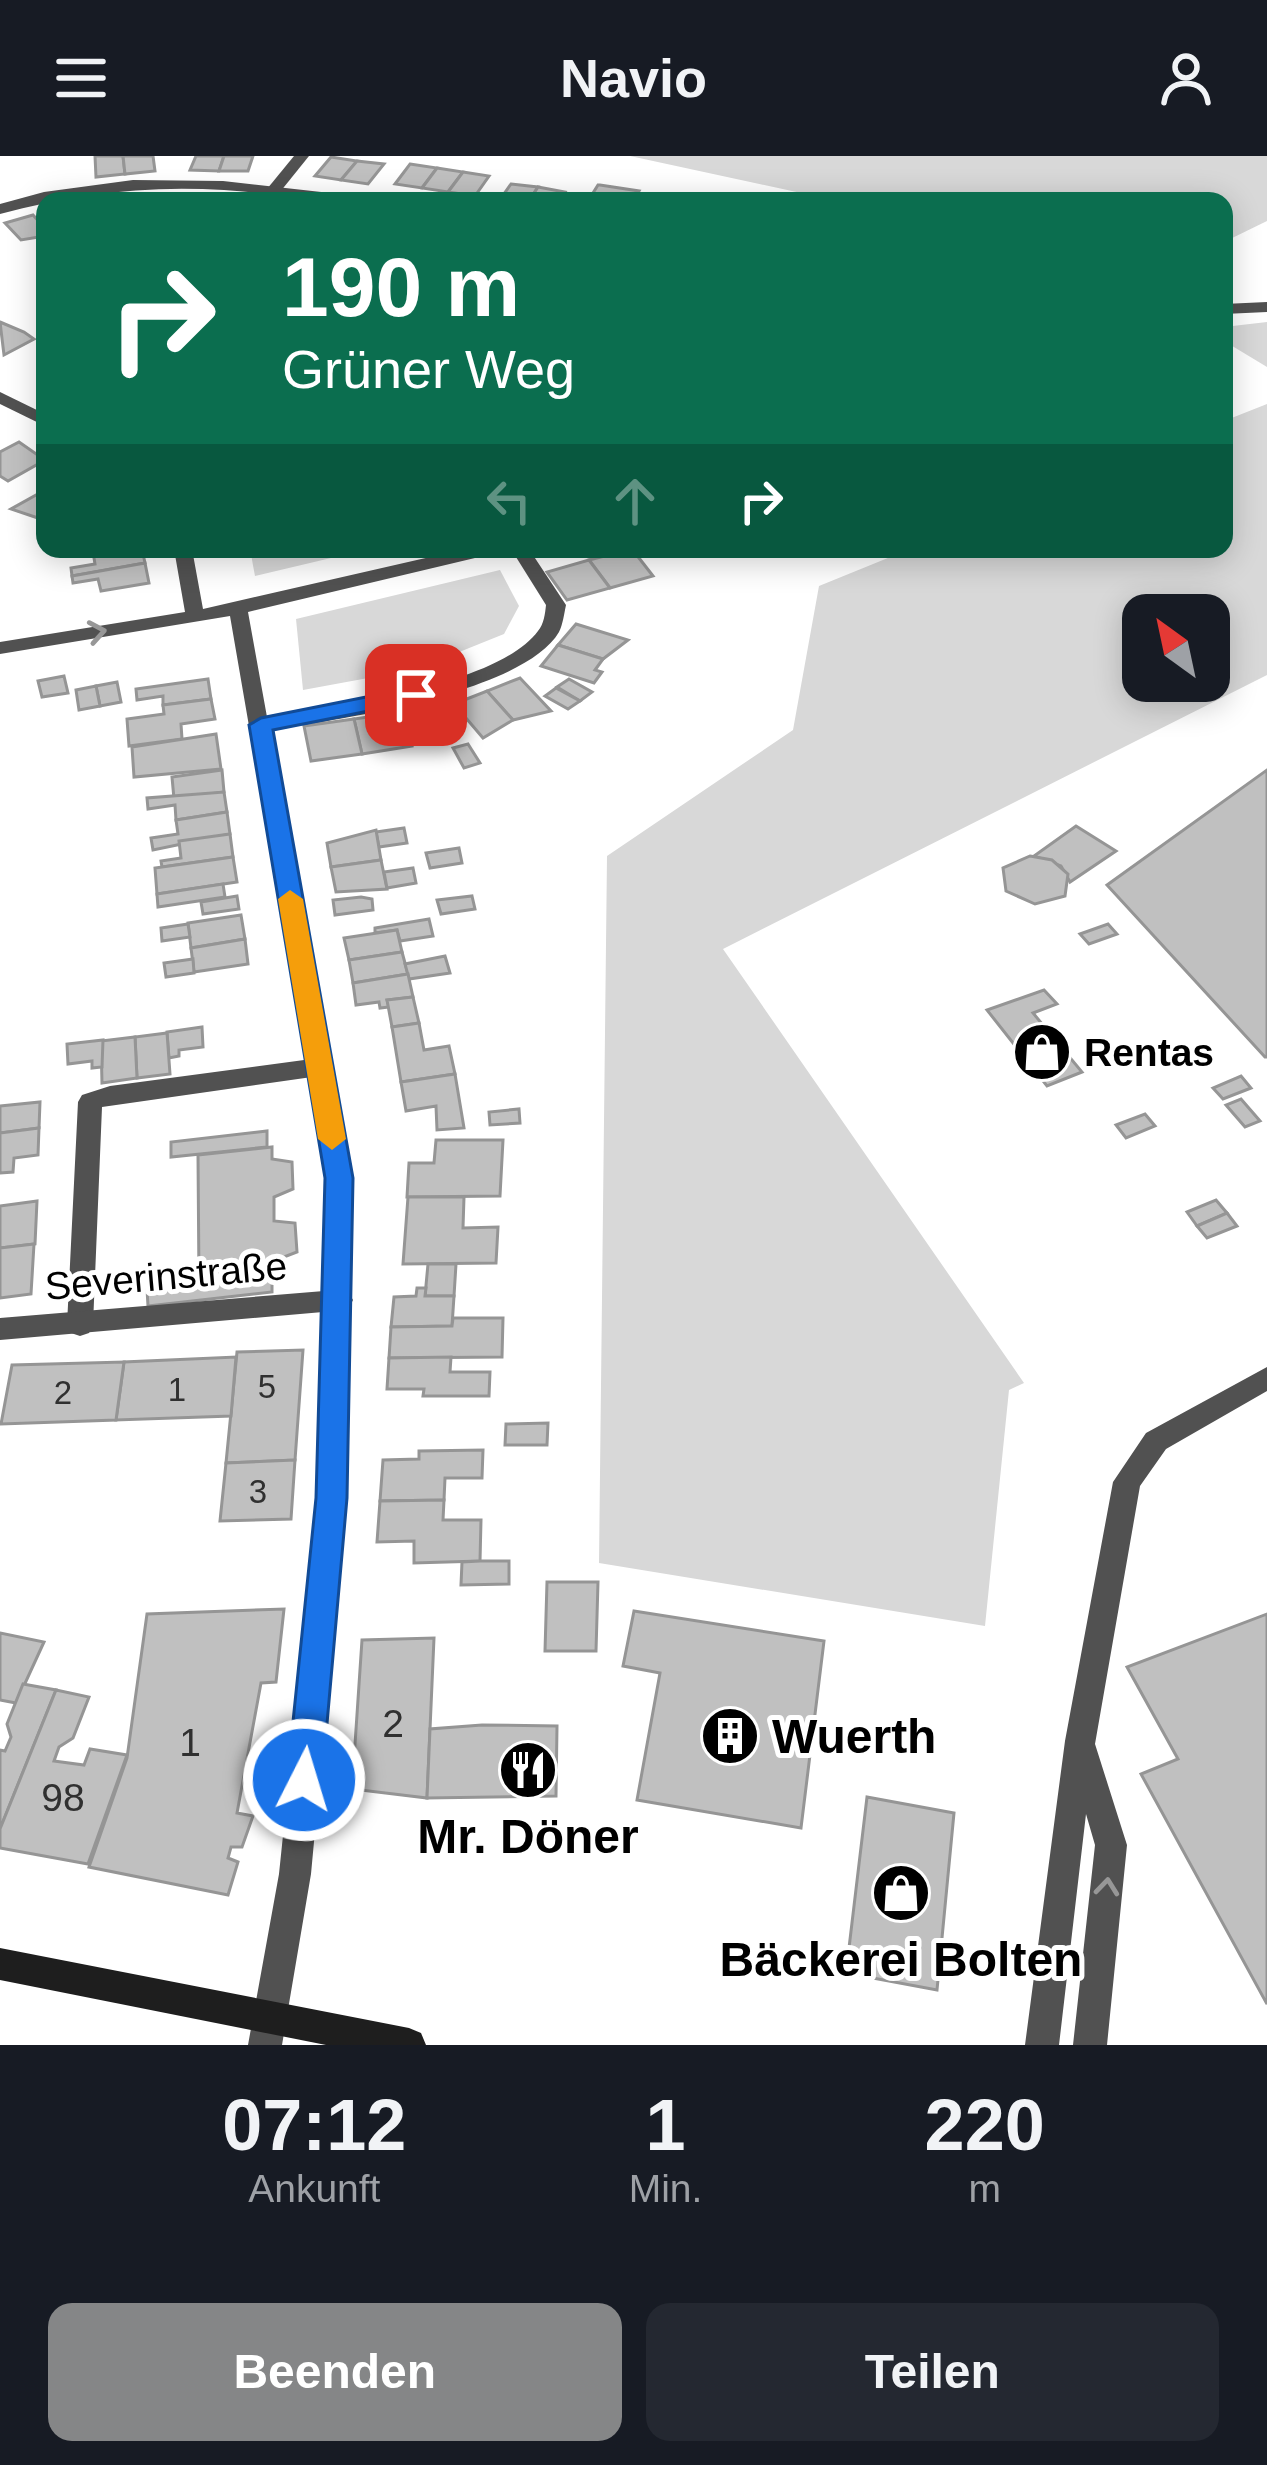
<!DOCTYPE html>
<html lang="de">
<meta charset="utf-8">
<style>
body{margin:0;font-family:Helvetica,sans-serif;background:#242831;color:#f1f3f6;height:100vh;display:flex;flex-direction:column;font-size:45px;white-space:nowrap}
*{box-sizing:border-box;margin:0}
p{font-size:39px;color:#9ea1a6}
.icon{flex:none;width:66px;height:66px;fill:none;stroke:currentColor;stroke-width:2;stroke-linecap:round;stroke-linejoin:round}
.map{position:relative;height:1889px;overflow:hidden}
.drawer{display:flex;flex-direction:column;background:#171b24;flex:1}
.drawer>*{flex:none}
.guide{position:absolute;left:36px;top:36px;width:1197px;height:366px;border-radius:24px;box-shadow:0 6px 30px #0003;background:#0b6e4f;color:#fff;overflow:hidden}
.needle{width:78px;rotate:327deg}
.tools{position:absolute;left:1122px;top:438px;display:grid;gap:24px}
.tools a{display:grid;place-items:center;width:108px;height:108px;border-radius:24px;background:#171b24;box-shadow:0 6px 30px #0003;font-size:60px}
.pin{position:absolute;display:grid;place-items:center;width:102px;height:102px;color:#fff;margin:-51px;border-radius:24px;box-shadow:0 6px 18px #0006}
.me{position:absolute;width:132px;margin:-66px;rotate:5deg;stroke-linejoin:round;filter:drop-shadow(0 0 9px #0008)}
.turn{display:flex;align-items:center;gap:42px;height:252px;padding:0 48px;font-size:54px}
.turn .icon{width:156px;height:156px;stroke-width:2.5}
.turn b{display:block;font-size:84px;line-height:102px}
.lanes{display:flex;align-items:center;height:114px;padding:0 48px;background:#0003;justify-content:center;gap:60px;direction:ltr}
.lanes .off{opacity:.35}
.eta{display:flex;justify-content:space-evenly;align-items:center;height:204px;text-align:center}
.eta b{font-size:72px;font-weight:800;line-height:84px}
.cta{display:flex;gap:24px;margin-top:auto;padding:24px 48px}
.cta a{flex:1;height:138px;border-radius:24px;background:#858687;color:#fff;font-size:48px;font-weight:800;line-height:138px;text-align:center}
.cta a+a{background:#242831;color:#f1f3f6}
header{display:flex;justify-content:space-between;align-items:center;height:156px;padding:0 48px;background:#171b24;font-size:54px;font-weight:800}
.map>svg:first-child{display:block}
.green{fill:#d8d8d8;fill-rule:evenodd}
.building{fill:#c0c0c0;stroke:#959595;stroke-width:3}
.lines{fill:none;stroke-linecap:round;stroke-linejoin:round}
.lane{fill:#515151;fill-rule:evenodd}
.street{fill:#515151;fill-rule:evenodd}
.secondary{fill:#1e1e1e;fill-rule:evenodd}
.oneway{stroke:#979797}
.route{fill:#1a73e8;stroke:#114b97;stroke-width:3}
.slow{fill:#f59e0b}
.labels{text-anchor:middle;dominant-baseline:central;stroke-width:10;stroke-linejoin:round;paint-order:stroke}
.number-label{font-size:33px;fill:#303030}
.poi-label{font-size:39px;font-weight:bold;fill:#000;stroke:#fff;text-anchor:start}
.street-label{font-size:39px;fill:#000;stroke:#fff}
.near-number-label{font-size:39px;fill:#303030}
.near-poi-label{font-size:48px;font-weight:bold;fill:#000;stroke:#fff}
</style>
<header><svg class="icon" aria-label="menu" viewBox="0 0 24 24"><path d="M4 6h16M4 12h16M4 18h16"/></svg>Navio<svg class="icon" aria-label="person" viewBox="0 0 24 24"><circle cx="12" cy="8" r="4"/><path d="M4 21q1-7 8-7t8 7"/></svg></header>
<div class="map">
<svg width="1267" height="1889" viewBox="0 0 1267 1889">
<rect width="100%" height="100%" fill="#fff"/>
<!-- green -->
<g class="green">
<path d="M630,0H1267V65L1224,86V45H838Z"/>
<path d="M1267,166V211L1224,185V171Z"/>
<path d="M1267,248V519L723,793L1024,1227L1009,1234L985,1470L599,1407L607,700L793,574L819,430L910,393H1224V265ZM1143,459H1209V525H1143Z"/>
<path d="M250,393H369L255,420Z"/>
<path d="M500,414L519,450L504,478L417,513L303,534L296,463Z"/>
</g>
<!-- building -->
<g class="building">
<path d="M95,0H123L125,18L96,21Z"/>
<path d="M123,0H153L155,15L125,18Z"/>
<path d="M196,0H224L219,15L190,14Z"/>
<path d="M224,0H253L248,15H219Z"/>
<path d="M331,1L357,5L341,24L315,20Z"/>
<path d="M357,5L384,8L368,28L341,24Z"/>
<path d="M410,8L437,12L422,32L395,28Z"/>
<path d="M437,12L463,16L448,36L422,32Z"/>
<path d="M463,16L489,20L475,40L448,36Z"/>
<path d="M511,28L538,31L529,45H499Z"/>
<path d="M598,29H600L639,35L633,45H588Z"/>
<path d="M538,31L565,36L559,45H529Z"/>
<path d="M33,59L45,72V80L21,84L5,67Z"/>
<path d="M0,166L24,176L34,183L4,199Z"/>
<path d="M19,286L45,304L8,325L0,320V296Z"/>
<path d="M45,334V358L38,362L11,353Z"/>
<path d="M142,393L145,407L72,420L71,412L95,408L93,396Z"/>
<path d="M632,393L653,420L610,432L589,404Z"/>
<path d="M589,404L610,432L567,444L547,416Z"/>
<path d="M145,407L149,427L101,435L98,423L73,427L72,420Z"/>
<path d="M576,468L628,484L603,503L558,489Z"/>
<path d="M558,489L603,503L595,514L602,516L594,527L541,510Z"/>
<path d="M64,520L68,537L42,541L38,525Z"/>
<path d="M520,522L551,555L513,564L487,535Z"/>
<path d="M208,523L211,543L163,549V540L137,544L136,533Z"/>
<path d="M569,523L592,536L580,545L557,531Z"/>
<path d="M117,526L121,546L100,550L96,530Z"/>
<path d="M96,530L100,550L79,554L76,534Z"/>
<path d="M556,532L580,545L568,553L545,540Z"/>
<path d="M487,535L513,564L483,582L454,548Z"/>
<path d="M211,543L215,563L181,568L182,583L129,590L127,563L164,558L163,549Z"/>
<path d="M404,556L412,590L362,598L354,563Z"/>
<path d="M354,563L362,598L311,605L304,570Z"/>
<path d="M216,578L221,613L134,621L132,591Z"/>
<path d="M468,588L480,607L464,612L453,592Z"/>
<path d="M222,614L224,636L174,643L172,621Z"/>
<path d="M1267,614V901H1265L1107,729Z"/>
<path d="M224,636L227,656L176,664L175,649L148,653L147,642Z"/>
<path d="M227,656L230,678L153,694L151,682L178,678L176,664Z"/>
<path d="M1076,670L1116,695L1070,726L1061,710L1034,700Z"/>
<path d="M404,672L407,687L379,691L376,676Z"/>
<path d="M376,674L381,704L331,711L327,687Z"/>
<path d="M230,678L233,701L162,711L161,705L181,702L179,685Z"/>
<path d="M459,692L462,707L430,712L426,697Z"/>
<path d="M1030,700L1052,704L1068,718L1065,740L1035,748L1006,735L1003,712Z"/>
<path d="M233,701L237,726L157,738L155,712Z"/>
<path d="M381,704L387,733L336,736L331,711Z"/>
<path d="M413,712L416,727L387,732L384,716Z"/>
<path d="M223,728L225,741L158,751L157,738Z"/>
<path d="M237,740L239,753L203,758L201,746Z"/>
<path d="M472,740L475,753L441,758L437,744Z"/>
<path d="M361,741L372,743L373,754L335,759L333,744Z"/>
<path d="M241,759L245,783L191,792L188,767Z"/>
<path d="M429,763L433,780L400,785L397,774L375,777V772Z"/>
<path d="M188,768L190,781L162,785L161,772Z"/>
<path d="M1108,768L1117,778L1089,788L1080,778Z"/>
<path d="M397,774L402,796L349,804L344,782Z"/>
<path d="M245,783L248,808L194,816L191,792Z"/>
<path d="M402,796L408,818L353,827L349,804Z"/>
<path d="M445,800L450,817L409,823L405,808Z"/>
<path d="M193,803L194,817L166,821L164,807Z"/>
<path d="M408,818L413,841L387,844L389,851L380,852L379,846L356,849L353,827Z"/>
<path d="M1044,834L1057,848L1033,857L1082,916L1047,930L987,854Z"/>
<path d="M413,841L419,867L392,871L387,844Z"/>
<path d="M419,867L424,894L449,890L455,918L401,926L392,871Z"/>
<path d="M202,871L203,891L179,894V900L169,902L167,876Z"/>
<path d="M167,877L170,918L137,922L135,881Z"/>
<path d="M135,881L137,922L102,927L101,885Z"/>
<path d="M103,884L102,911L92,912V905L68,908L67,888Z"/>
<path d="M455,918L464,972L437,974L436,950L406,955L401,926Z"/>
<path d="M1241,920L1251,932L1223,943L1213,932Z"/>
<path d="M1241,943L1260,965L1245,971L1226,949Z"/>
<path d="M40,946L39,972L0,977V950Z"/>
<path d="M519,953L520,967L490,969L489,956Z"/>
<path d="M1145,958L1155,970L1126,982L1116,969Z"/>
<path d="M39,972L38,999L14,1002L13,1016L0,1017V977Z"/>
<path d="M267,975V991L171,1001V986Z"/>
<path d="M436,984H503L500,1040L407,1041L409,1007H434Z"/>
<path d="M272,991V1003L292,1006L293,1033L274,1041V1065L295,1067L297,1096L276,1104V1118L199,1126L198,999Z"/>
<path d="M408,1041H464L463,1072L498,1071L496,1107L403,1108Z"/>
<path d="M1216,1044L1227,1057L1197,1070L1187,1056Z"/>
<path d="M37,1045L35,1088L0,1092V1050Z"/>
<path d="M1227,1057L1237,1070L1207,1082L1197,1070Z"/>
<path d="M34,1088L31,1138L0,1142V1092Z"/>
<path d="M428,1108H456L454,1140H425Z"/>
<path d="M272,1117V1136L148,1150L147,1133Z"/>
<path d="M417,1132H426L425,1140H454L452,1170L391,1171L394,1141L416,1140Z"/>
<path d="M453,1162H503L502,1201L389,1202L391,1171L452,1170Z"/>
<path d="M303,1194L295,1304L226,1307L237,1196Z"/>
<path d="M236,1201L231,1260L116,1264L124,1206Z"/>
<path d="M451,1201L450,1216H490L489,1240H423L424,1233H387L389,1202Z"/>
<path d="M124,1206L116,1264L1,1268L12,1209Z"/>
<path d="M548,1267L547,1289H505L506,1268Z"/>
<path d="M483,1294L482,1322H445L444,1344L380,1345L383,1304L419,1303V1295Z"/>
<path d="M295,1304L291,1363L220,1365L226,1307Z"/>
<path d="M444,1344L443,1364H481L480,1405L414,1407V1385L377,1386L380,1345Z"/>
<path d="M480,1405H509V1428L461,1429L462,1406Z"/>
<path d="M547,1426H598L596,1495H545Z"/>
<path d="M284,1453L276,1526L261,1527L237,1657L253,1660L242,1691H231L228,1702L238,1706L228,1739L89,1711L127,1602L147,1458Z"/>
<path d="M634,1455L824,1485L801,1672L637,1644L660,1517L623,1510Z"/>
<path d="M1267,1458V1848L1141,1618L1178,1603L1127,1511Z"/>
<path d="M0,1477L44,1486L16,1547L0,1544Z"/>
<path d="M434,1482L427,1642L352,1633L362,1484Z"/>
<path d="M23,1528L56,1534L0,1673V1594L5,1595L11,1581L7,1568Z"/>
<path d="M56,1534L89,1541L73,1582L59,1591L54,1605L84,1609L90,1593L127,1599L88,1708L0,1692V1673Z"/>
<path d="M482,1569L557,1570L556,1640L427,1642L430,1573Z"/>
<path d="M867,1641L954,1657L937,1834L846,1817Z"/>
</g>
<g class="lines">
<!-- lane -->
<g class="lane">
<path d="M294,0H309L280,36H270L267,33Z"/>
<path d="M319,902L331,911L319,920L102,951L93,1169L89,1177L80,1180L71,1177L67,1169L78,946L82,939L110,930Z"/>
<path d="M1267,1211V1235L1166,1293L1140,1330L1095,1588L1127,1689L1107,1889H1073L1095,1689L1086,1658L1059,1889H1025L1065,1585L1113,1326L1146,1277Z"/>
</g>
<!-- street -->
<g class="street">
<path d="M133,24L223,25L357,40L365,45C317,45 271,37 224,34C146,29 74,38 0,58V48L44,36Z"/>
<path d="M1267,146V156L1224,158V148Z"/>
<path d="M0,236L45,258V270L0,248Z"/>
<path d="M174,393H192L203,453L465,393H498L496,397L248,456L267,561C334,551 497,530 538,475C544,468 545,458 546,449L511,393H529L566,449C564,458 563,468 559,476C523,537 337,564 270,574L351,1022L349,1137L353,1144L349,1152L346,1342L311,1718L282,1889H248L279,1718L318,1342L323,1156L0,1184V1162L324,1135L327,1022L230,460L0,498V486L185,456Z"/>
</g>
<!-- secondary -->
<path class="secondary" d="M0,1792L409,1872L421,1877L426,1889H326L0,1824Z"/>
</g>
<!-- one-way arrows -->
<defs><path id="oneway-chevron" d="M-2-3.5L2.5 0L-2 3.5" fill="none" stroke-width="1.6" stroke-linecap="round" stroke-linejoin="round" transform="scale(3)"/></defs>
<g class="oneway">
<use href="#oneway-chevron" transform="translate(97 476) rotate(-10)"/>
<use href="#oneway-chevron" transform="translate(1107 1731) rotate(-84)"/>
</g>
<!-- route -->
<path class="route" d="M416,531L424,534V544L273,574L353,1022L347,1342L322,1624L316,1636L304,1641L292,1636L287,1624L316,1342L325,1022L249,569L261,562Z"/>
<!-- slow -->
<path class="slow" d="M290,734L303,743L346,983L332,994L318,983L278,743Z"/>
<!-- icons -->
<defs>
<g id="shop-disc" transform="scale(3)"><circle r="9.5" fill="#000" stroke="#fff"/><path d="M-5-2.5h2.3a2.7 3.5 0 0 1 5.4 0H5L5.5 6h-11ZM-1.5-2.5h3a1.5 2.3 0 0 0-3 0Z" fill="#fff"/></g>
<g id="building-disc" transform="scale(3)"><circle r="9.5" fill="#000" stroke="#fff"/><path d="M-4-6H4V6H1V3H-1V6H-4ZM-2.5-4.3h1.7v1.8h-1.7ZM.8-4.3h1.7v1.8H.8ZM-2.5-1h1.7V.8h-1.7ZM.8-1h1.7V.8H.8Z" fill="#fff"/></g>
<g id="restaurant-disc" transform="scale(3)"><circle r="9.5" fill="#000" stroke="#fff"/><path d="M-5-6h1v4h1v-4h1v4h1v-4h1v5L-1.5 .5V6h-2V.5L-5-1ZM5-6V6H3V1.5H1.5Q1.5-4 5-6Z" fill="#fff"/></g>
</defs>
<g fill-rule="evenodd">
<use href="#shop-disc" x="1042" y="896"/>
<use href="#building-disc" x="730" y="1580"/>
<use href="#restaurant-disc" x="528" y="1614"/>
<use href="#shop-disc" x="901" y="1737"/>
</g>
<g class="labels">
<!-- number labels -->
<g class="number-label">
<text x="267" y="1230">5</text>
<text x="177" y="1233">1</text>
<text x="63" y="1236">2</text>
<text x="258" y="1335">3</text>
</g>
<!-- poi labels -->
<g class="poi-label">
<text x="1084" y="896">Rentas</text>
</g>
<!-- street labels -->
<g class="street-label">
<text transform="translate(166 1120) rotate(-5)">Severinstraße</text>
</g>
<!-- near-number labels -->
<g class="near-number-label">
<text x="393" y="1567">2</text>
<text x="190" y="1586">1</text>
<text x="63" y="1641">98</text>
</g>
<!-- near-poi labels -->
<g class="near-poi-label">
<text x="772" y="1580" text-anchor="start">Wuerth</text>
<text x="528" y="1680">Mr. Döner</text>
<text x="901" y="1803">Bäckerei Bolten</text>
</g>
</g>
</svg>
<div class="tools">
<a><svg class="needle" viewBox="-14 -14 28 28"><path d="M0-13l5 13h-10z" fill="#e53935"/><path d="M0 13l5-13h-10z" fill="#9ea1a6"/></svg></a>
</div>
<div class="pin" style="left:416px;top:539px;background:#d93025"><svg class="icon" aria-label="arrive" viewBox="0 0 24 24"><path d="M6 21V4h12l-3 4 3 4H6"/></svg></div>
<svg class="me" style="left:304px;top:1624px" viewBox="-20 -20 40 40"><circle r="17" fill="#1a73e8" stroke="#fff" stroke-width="3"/><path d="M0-11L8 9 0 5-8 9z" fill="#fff"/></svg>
<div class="guide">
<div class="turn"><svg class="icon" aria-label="right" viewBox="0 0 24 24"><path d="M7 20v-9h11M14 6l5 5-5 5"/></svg><div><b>190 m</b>Grüner Weg</div></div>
<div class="lanes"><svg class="icon off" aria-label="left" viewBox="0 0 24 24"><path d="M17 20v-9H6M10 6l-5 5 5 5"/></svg><svg class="icon off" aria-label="ahead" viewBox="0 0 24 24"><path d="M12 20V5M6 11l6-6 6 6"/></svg><svg class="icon" aria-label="right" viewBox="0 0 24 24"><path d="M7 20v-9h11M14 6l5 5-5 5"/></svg></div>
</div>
</div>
<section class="drawer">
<div class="eta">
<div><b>07:12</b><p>Ankunft</p></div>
<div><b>1</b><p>Min.</p></div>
<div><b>220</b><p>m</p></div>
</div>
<div class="cta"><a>Beenden</a><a>Teilen</a></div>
</section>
